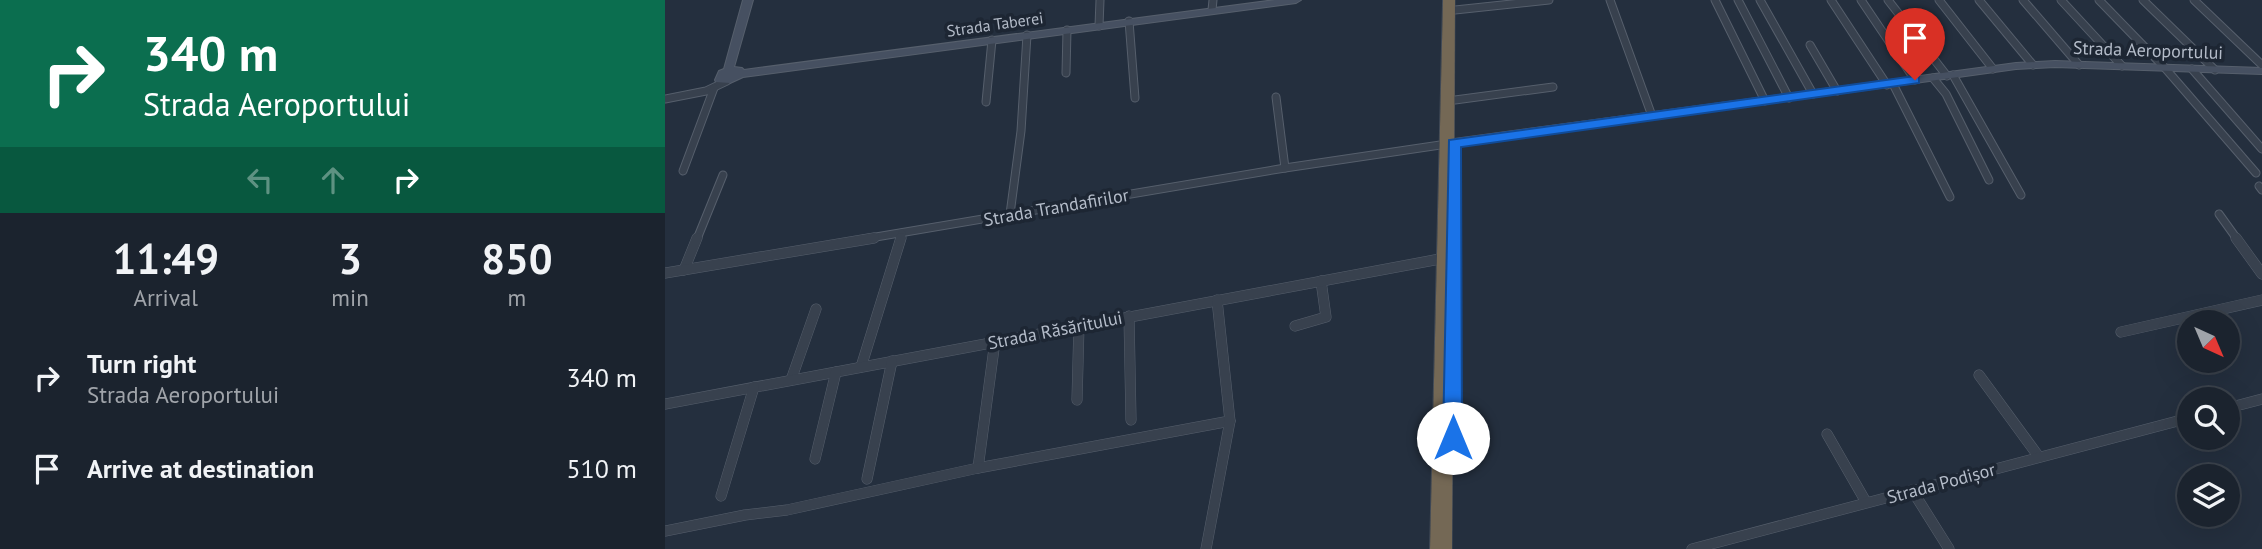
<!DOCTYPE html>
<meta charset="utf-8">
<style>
body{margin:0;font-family:"PT Sans",sans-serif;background:#282f3a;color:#f1f3f6;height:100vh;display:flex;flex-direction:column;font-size:26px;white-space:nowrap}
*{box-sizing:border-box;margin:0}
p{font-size:23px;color:#a0a4aa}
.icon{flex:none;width:38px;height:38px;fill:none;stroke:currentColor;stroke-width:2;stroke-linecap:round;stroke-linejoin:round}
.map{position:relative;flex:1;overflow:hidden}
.panel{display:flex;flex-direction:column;background:#1b232e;width:665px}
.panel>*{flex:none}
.hud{background:#0b6e4f;color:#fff;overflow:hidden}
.needle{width:46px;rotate:136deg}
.tools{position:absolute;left:1512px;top:310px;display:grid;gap:14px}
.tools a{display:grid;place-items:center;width:63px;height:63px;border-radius:50%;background:#1b232e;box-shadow:0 7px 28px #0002,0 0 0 2px #39404a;font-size:35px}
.pin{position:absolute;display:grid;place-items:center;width:60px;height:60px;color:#fff;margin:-72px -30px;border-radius:50% 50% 50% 0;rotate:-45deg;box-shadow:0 0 7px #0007}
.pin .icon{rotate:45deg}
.me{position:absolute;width:77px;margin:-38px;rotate:0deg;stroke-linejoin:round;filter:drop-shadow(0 0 5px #0008)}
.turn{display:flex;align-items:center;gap:24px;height:147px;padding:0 28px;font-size:32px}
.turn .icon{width:91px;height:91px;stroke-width:2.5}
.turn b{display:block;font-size:49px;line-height:60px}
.lanes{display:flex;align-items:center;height:66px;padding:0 28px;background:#0003;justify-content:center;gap:35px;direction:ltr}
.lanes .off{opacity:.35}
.eta{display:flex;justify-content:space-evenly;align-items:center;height:119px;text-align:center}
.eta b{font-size:42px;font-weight:700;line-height:49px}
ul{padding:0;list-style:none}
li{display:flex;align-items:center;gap:21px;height:91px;padding:0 28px}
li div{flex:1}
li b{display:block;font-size:26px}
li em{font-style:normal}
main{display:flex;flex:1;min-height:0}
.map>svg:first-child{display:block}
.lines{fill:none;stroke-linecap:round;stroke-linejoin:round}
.street-far1-casing{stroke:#565f6c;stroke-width:9}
.street-casing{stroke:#565f6c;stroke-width:11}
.secondary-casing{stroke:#565f6c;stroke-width:2}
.highway-casing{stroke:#434c59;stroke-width:1}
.street-far1{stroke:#38414e;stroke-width:7}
.street{stroke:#38414e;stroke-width:10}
.secondary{fill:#465061;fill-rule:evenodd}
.highway{fill:#746855;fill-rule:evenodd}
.route{fill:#1a73e8;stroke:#114b97;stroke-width:2}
.labels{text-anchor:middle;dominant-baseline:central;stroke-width:7;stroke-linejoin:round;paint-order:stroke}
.far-street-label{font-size:16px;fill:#b4bcc9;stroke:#1d2633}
.street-label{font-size:18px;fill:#b4bcc9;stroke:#1d2633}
</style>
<main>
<section class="panel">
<div class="hud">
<div class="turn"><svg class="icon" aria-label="right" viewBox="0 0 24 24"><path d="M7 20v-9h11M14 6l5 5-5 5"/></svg><div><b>340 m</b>Strada Aeroportului</div></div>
<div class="lanes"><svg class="icon off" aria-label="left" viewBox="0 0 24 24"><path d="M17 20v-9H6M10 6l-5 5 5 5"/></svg><svg class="icon off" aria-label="ahead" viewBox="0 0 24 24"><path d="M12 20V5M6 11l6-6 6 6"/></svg><svg class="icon" aria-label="right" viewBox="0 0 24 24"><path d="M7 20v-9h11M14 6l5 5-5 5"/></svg></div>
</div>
<div class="eta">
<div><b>11:49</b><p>Arrival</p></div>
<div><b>3</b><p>min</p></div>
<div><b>850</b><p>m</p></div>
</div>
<ul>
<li><svg class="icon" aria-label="right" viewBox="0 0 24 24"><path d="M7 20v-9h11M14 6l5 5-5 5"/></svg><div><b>Turn right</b><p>Strada Aeroportului</p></div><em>340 m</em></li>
<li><svg class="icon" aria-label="arrive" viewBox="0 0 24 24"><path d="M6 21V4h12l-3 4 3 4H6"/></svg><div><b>Arrive at destination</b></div><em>510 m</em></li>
</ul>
</section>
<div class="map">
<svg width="1597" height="549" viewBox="0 0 1597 549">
<rect width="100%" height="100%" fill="#242f3e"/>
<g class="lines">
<!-- street-far1 casing -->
<g class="street-far1-casing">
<g id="street-far1">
<path d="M945,0L987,116"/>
<path d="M1050,0L1100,101"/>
<path d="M1073,0L1124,98"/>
<path d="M1095,0L1148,94"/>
<path d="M1166,0L1222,85"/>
<path d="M1196,0L1250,80"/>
<path d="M1223,0L1282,76"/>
<path d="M1274,0L1328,69"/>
<path d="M1314,0L1368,65"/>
<path d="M1358,0L1414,65"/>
<path d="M1396,0L1457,66"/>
<path d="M1434,0L1500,68L1591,173"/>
<path d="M1478,0L1550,70"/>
<path d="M1529,0L1597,65"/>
<path d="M547,10L548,0"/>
<path d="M790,10L884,0"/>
<path d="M464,21L470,98"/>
<path d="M434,26L435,0"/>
<path d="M1145,45L1172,91"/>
<path d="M1527,69L1597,149"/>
<path d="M401,73L402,30"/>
<path d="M1288,75L1356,195"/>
<path d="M1268,78L1281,94L1324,180"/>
<path d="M1228,84L1285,197"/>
<path d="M611,97L620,168"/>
<path d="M0,99L41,91L62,81"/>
<path d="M790,100L888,87"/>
<path d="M321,102L327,40"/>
<path d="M18,171L49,88"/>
<path d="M1594,186L1597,190"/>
<path d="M345,214L356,131L362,35"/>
<path d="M1554,214L1572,239"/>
<path d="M32,239L58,175"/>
<path d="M199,239L620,168L782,144"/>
<path d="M235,239L237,233"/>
</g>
</g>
<!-- street casing -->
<g class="street-casing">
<g id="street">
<path d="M1571,238L1597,274"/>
<path d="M19,270L32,238"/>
<path d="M0,273L209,238"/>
<path d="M464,316L466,420"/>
<path d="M630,326L661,317L656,281"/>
<path d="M1456,332L1597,300"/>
<path d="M196,367L236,238"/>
<path d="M1314,375L1374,457"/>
<path d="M126,380L151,309"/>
<path d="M412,400L414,325"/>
<path d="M0,404L780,258"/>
<path d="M1563,408L1597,399"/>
<path d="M1162,434L1201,502"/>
<path d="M150,459L171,372"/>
<path d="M313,468L330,341"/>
<path d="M202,479L227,361"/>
<path d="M1247,490L1284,549"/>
<path d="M56,496L89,387"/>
<path d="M0,531L80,515L122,510L313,468L565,421"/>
<path d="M541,549L565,421L552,300"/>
<path d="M1027,549L1524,418"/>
</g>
</g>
<!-- secondary casing -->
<g class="secondary-casing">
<g id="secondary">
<path d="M78,0H88L69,67L77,68L79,70L610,0H636L631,3L78,77L65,83L51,82L50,80L54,71L59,69Z"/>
<path d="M1390,61L1597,68V74L1390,67L1351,69L782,148L777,144L782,140L1351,63Z"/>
</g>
</g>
<!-- highway casing -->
<g class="highway-casing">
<path id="highway" d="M778,0H790L787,549H765Z"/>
</g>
<!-- street-far1 -->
<use href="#street-far1" class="street-far1"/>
<!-- street -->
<use href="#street" class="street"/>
<!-- secondary -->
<use href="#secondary" class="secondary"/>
<!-- highway -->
<use href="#highway" class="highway"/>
</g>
<!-- route -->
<path class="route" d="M1250,76L1254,77V83L796,147L797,438L794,444L788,446L781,444L778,438L784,140Z"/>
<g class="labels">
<!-- far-street labels -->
<g class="far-street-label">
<text transform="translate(330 24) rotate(-8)">Strada Taberei</text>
</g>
<!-- street labels -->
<g class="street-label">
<text transform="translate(1483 50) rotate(2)">Strada Aeroportului</text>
<text transform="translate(391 207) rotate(-10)">Strada Trandafirilor</text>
<text transform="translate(390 330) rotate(-11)">Strada Răsăritului</text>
<text transform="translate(1276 483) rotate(-15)">Strada Podișor</text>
</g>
</g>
</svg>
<div class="tools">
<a><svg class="needle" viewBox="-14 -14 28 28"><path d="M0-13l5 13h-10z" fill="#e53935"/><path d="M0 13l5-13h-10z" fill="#a0a4aa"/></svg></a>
<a><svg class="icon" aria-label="search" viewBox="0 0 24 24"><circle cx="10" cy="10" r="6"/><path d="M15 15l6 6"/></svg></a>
<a><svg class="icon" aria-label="layers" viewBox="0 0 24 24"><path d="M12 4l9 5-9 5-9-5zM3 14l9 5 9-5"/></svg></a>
</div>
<div class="pin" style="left:1250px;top:80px;background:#d93025"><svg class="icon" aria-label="arrive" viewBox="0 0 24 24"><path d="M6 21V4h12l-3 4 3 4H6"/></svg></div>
<svg class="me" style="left:788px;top:438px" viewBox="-20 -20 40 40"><circle r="19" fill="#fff"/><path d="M0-13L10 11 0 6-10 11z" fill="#1a73e8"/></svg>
</div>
</main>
